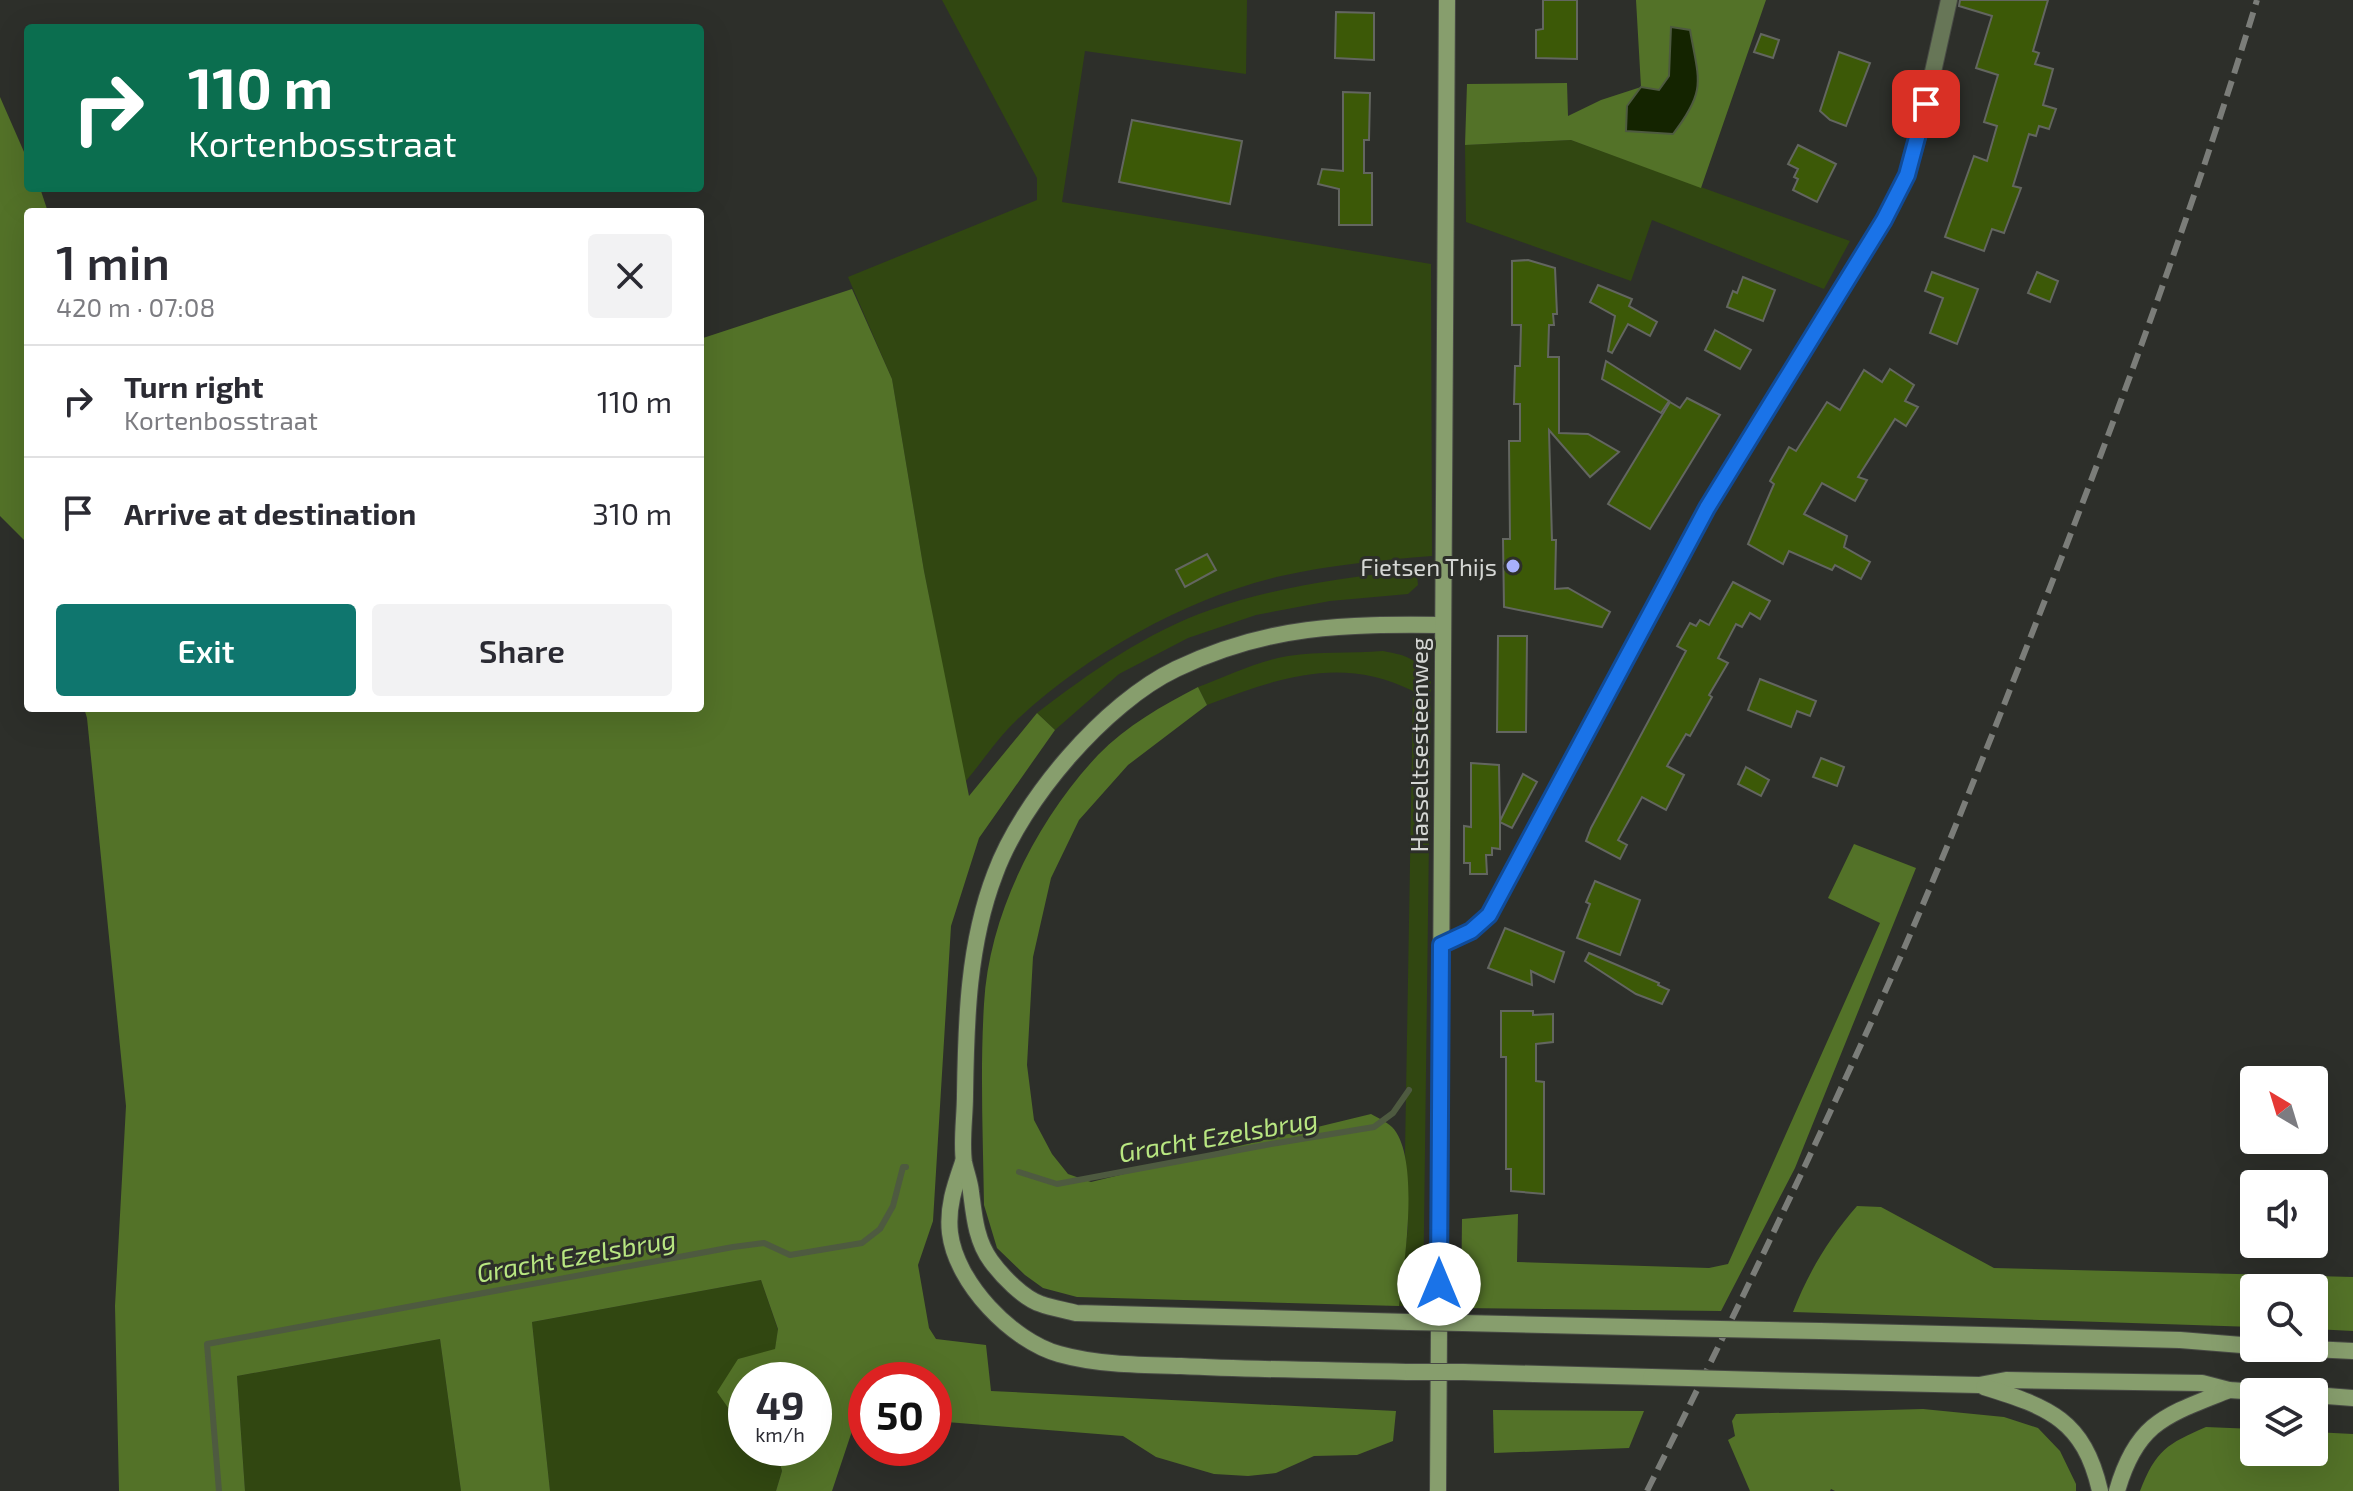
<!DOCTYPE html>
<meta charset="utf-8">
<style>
body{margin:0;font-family:"Exo 2",sans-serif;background:#f2f2f3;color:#2b2b33;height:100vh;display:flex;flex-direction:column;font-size:30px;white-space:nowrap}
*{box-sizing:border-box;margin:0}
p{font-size:26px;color:#7c7c81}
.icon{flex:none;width:44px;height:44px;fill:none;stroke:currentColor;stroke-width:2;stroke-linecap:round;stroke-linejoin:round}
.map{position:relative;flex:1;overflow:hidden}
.panel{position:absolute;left:24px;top:208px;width:680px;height:504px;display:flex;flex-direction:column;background:#fff;border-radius:8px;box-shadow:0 8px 32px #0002}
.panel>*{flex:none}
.top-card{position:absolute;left:24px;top:24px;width:680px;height:168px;border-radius:8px;box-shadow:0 8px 32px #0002;background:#0b6e4f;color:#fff;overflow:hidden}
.needle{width:52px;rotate:322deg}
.tools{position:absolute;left:2240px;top:1066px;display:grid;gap:16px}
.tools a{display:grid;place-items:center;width:88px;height:88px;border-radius:8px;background:#fff;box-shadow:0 8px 32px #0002;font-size:40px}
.speed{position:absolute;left:728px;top:1362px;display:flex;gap:16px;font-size:40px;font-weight:700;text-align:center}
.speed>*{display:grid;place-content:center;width:104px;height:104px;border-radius:50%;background:#fff;box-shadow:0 8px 32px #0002;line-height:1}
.speed small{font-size:20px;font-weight:400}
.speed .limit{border:12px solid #d22;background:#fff;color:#111}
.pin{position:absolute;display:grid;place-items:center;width:68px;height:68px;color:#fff;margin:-34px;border-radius:16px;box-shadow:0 4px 12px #0006}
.me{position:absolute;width:88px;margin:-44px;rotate:0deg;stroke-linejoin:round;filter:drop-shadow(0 0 6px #0008)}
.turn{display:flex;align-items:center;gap:28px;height:168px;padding:0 32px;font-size:36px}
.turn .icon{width:104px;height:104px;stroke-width:2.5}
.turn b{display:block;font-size:56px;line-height:68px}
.round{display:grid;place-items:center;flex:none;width:84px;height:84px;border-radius:8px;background:#f2f2f3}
.headline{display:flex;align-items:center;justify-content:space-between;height:136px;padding:0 32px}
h1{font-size:48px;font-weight:600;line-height:60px}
.button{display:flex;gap:16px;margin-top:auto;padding:16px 32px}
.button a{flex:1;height:92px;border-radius:8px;background:#0f766e;color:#fff;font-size:32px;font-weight:600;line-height:92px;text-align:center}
.button a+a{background:#f2f2f3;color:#2b2b33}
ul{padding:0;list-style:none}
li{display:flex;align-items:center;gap:24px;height:112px;padding:0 32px;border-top:2px solid #e1e1e2}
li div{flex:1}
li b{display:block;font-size:30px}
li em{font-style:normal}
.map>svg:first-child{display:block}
.green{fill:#314711}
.forest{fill:#537228}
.water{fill:#142400;stroke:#4e5a40;stroke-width:2}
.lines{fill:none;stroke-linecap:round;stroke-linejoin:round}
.stream{stroke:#4e5a40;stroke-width:6}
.building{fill:#3c5907;stroke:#636660;stroke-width:2}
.minor-casing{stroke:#484a45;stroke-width:18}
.secondary-casing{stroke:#484a45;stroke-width:18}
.minor{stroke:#677657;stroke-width:16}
.secondary{stroke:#879e6d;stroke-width:16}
.rail{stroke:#7b7d79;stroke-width:6;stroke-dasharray:16 8;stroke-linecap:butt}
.secondary-bridge-casing{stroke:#484a45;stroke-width:18;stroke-linecap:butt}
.secondary-bridge{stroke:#879e6d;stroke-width:16}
.route-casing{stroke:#114b97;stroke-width:20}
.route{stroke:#1a73e8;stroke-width:14}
.poi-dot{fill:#a8b0fc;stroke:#2d2f2a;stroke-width:3}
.labels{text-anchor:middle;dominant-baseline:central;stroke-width:6;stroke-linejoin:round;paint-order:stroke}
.poi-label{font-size:24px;fill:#d5d7d4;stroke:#2d2f2a;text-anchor:end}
.street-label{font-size:24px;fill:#d5d7d4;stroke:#2d2f2a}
.water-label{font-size:26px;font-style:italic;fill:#b8e681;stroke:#2d2f2a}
</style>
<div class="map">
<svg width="2353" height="1491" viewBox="0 0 2353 1491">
<rect width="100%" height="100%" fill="#2d2f2a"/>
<!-- green -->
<g class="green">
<path d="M942,0H1247L1246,74L1085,51L1062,202L1431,264L1432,556C1381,560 1330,565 1281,576C1188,597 1089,653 1020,717C999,736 983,761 965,782L924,571L892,379L848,277L1037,200V178Z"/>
<path d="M1571,140L1850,241L1824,289L1652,220L1631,281L1466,222L1465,145Z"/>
<path d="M1407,570L1417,575L1418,585L1408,594L1330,601L1256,615L1188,638L1119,674L1055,730L1037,713C1089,673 1147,632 1210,610C1273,587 1341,579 1407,570Z"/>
<path d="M1383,651C1409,656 1417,658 1431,682L1423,1306H1399L1408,1227L1405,1152L1413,691C1340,655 1279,678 1207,705L1198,687C1228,676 1257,661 1288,656C1320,651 1351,654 1383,651Z"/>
<path d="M761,1280L778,1330L775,1350L738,1359L729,1409L746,1419V1448H776L782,1471L776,1491H550L532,1322Z"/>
<path d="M440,1339L461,1491H245L237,1376Z"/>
</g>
<!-- forest -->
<g class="forest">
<path d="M1636,0H1766L1701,188L1571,140L1465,145L1467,84L1567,83L1568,116L1601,100L1641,87Z"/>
<path d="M0,97L28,161V188H40L48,212H28V544L0,516Z"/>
<path d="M852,289L892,379L924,571L969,796L1037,713L1055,730L979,838L951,926L933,1221L918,1265L929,1328L936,1339L986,1345L991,1391L1396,1411L1393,1441L1357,1455L1314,1456L1276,1473L1248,1476L1214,1474L1156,1457L1123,1436L934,1421V1380H866V1416H857L832,1491H776L782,1471L776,1448H814V1380H746V1419L729,1409L717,1392L738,1359L775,1349L778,1329L761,1280L532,1322L550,1491H461L440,1339L237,1376L245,1491H119L115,1306L126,1106L87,718L84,708H700V339Z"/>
<path d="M1198,687L1207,705L1128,765L1079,820L1051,878L1033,957L1027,1065L1034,1120L1052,1154L1068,1174L1091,1182L1371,1114C1378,1118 1387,1122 1392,1127C1421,1157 1404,1266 1399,1306L1077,1297L1043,1288L1025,1275L997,1248L984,1205C983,1138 980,1071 984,1004C989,914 1037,820 1098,755C1126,726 1163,705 1198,687Z"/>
<path d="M1854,844L1916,868L1795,1168L1721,1311L1461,1308L1462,1219L1518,1214L1517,1262L1709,1268L1728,1264L1880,923L1828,898Z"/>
<path d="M1857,1206L1881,1207L1994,1268L2353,1277V1331L2314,1329V1288H2254V1327L1793,1312C1808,1273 1829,1238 1857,1206Z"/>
<path d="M1923,1409L2004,1417L2038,1428L2060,1451L2076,1484V1491H1835L1831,1489L1830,1491H1750L1728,1440L1735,1436L1732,1421L1736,1414Z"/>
<path d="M1493,1410L1644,1411L1629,1448L1494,1453Z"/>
<path d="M2206,1427L2254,1429V1452H2314V1432L2353,1434V1491H2140C2156,1450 2167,1444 2206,1427Z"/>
</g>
<!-- water -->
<path class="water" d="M1671,27L1690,30C1699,81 1707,90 1673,134L1626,131L1627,106L1641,87L1659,90L1669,76Z"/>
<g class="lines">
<!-- stream -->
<g class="stream">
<path d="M1019,1172L1057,1184L1271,1144L1374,1127L1393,1113L1409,1090"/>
<path d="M219,1491L207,1344L733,1247L764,1243L790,1255L862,1243L880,1229L893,1206L903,1167H906"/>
</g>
</g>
<!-- building -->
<g class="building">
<path d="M1543,0H1577V59L1536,58V30L1543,29Z"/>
<path d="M1960,0H2048L2033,51L2039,53L2035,64L2053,69L2043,105L2056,109L2049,129L2039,126L2036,136L2029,134L2013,186L2021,188L2004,233L1992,229L1984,251L1945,237L1974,156L1987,161L1997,126L1984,122L1998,75L1976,68L1992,16L1959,6Z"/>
<path d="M1336,12L1374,13V60L1335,58Z"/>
<path d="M1761,34L1779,40L1773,58L1754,52Z"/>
<path d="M1839,52L1870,63L1846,126L1830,120L1820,111Z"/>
<path d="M1343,92L1370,93L1369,140H1364V173H1372V225H1339V189L1318,184L1322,169L1343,171Z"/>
<path d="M1132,120L1242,141L1230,204L1119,182Z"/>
<path d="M1798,145L1836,164L1817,202L1793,190L1798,179L1794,177L1798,169L1788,164Z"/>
<path d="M1528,260L1555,268L1557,314H1553L1554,325H1549L1548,357H1559V433L1588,434L1619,452L1590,477L1549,430L1552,540H1556L1555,589L1568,588L1610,612L1602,627L1504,607L1503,539H1510L1509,441H1520V404H1514L1515,366H1520L1521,325H1512V261Z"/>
<path d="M1932,272L1978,289L1957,344L1930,333L1943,298L1925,291Z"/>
<path d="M2037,272L2058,281L2050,302L2028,293Z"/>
<path d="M1743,277L1775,290L1763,321L1727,307L1733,291L1737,293Z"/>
<path d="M1598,285L1632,299L1629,306L1657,322L1650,336L1628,324L1612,353L1608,351L1615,316L1590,302Z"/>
<path d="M1715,330L1751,350L1740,369L1705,350Z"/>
<path d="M1606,361L1669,401L1661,413L1602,379Z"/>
<path d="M1890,369L1914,385L1905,401L1918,407L1906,426L1895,419L1858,477L1867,480L1855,501L1822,483L1804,514L1847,536L1844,547L1870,562L1861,579L1835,565L1832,570L1789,551L1783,564L1748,544L1774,484L1770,481L1789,447L1796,451L1827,402L1840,410L1864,370L1882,382Z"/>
<path d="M1687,398L1720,415L1650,529L1608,504L1670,402L1680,408Z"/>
<path d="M1207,554L1216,570L1185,587L1176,570Z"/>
<path d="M1733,582L1770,601L1760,619L1750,613L1742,627L1736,624L1718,658L1728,663L1709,695L1712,697L1690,736L1686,734L1667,766L1684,775L1666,810L1642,797L1618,840L1627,845L1620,859L1586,841L1591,828L1686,651L1677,646L1690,623L1696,626L1700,620L1709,625Z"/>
<path d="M1498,636H1527L1526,732H1497Z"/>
<path d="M1760,679L1816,701L1810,716L1797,711L1791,727L1748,710Z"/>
<path d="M1821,758L1844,767L1837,786L1813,777Z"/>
<path d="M1471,763L1499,765L1500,821L1523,774L1537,782L1512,828L1500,822V849L1492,848V855H1486L1487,874H1470V863H1464V826L1471,827Z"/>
<path d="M1746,767L1769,780L1761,796L1738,784Z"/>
<path d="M1595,881L1640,900L1620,955L1577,938L1590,904L1586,902Z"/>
<path d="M1505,928L1564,952L1554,982L1531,971L1532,985L1488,968Z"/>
<path d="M1589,953L1659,983L1658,985L1669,990L1662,1004L1636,994L1585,961Z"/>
<path d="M1501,1011H1533V1015L1553,1014V1042L1536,1044V1081L1544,1082V1194L1511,1191V1169H1506V1057H1501Z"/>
</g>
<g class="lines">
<!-- minor casing -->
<g class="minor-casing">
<path id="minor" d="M1441,945L1471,931L1489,915L1707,508L1884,220L1907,175L1920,130L1949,0"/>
</g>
<!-- secondary casing -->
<g class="secondary-casing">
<g id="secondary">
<path d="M963,1162C955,1185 947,1207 950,1233C956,1283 1012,1341 1059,1354C1098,1365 1141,1365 1181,1366C1258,1370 1335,1370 1413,1372"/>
<path d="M1409,1322L1076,1313C1065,1310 1052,1308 1041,1304C1023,1298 1002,1276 991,1261C976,1241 974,1215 971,1192C970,1182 966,1172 964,1162C961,1141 965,1117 965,1095C966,1021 968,944 995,874C1022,800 1105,703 1176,669C1268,625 1344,624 1443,625"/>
<path d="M1463,1323L1673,1328"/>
<path d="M1820,1331L2180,1340L2254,1346"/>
<path d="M2292,1348L2353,1351"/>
<path d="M1463,1372L1651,1377"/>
<path d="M1801,1381L1979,1385L2006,1380L2202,1383L2229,1390L2259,1392"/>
<path d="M1984,1387C2049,1407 2084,1420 2100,1491"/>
<path d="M2314,1395L2353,1398"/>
<path d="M1438,1491L1447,0"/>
<path d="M2117,1491C2137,1421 2167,1415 2229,1390"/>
</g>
</g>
<!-- minor -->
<use href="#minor" class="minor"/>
<!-- secondary -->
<use href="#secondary" class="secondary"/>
<!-- rail -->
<path class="rail" d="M1647,1491C1722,1341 1795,1190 1864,1038C1924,908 1977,774 2029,641C2112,430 2191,217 2257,0"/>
<!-- secondary-bridge casing -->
<g class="secondary-bridge-casing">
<g id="secondary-bridge">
<path d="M1409,1322L1463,1323"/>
<path d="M1673,1328L1820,1331"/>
<path d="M1413,1372H1463"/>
<path d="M1651,1377L1801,1381"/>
</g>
</g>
<!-- secondary-bridge -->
<use href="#secondary-bridge" class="secondary-bridge"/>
</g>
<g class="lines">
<!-- route casing -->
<g class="route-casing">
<path id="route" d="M1439,1284L1441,945L1471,931L1489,915L1707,508L1884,220L1907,175L1926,104"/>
</g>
<!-- route -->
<use href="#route" class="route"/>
</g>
<!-- markers -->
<circle class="poi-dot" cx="1513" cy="566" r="8"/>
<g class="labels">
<!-- poi labels -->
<g class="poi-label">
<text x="1497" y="566">Fietsen Thijs</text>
</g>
<!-- street labels -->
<g class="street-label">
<text transform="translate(1418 745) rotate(-90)">Hasseltsesteenweg</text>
</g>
<!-- water labels -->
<g class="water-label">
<text transform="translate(1218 1135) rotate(-10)">Gracht Ezelsbrug</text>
<text transform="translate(576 1255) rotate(-10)">Gracht Ezelsbrug</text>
</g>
</g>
</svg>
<div class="tools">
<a><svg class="needle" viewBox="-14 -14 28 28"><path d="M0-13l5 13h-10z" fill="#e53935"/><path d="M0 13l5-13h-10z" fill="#7c7c81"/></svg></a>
<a><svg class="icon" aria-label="sound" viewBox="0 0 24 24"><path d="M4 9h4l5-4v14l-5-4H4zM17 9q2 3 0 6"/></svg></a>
<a><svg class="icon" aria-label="search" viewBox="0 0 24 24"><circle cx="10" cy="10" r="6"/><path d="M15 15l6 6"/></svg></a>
<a><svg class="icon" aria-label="layers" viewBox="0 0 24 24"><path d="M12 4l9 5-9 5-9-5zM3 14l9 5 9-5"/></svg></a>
</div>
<div class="speed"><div>49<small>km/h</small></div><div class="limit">50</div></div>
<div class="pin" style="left:1926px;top:104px;background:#d93025"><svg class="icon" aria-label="arrive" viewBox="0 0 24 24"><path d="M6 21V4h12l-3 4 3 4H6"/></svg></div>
<svg class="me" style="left:1439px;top:1284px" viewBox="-20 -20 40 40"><circle r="19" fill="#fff"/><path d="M0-13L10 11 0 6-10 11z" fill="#1a73e8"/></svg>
<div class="top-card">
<div class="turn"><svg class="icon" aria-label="right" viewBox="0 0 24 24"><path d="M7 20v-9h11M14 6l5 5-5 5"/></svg><div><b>110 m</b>Kortenbosstraat</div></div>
</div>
<section class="panel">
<div class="headline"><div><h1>1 min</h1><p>420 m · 07:08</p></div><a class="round"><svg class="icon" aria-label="close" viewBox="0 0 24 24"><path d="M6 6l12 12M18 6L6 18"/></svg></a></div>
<ul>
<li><svg class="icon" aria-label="right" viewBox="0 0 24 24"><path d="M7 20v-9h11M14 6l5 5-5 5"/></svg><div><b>Turn right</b><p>Kortenbosstraat</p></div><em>110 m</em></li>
<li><svg class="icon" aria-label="arrive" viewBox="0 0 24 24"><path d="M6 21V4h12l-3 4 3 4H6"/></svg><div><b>Arrive at destination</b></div><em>310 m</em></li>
</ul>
<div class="button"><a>Exit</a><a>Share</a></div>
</section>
</div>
